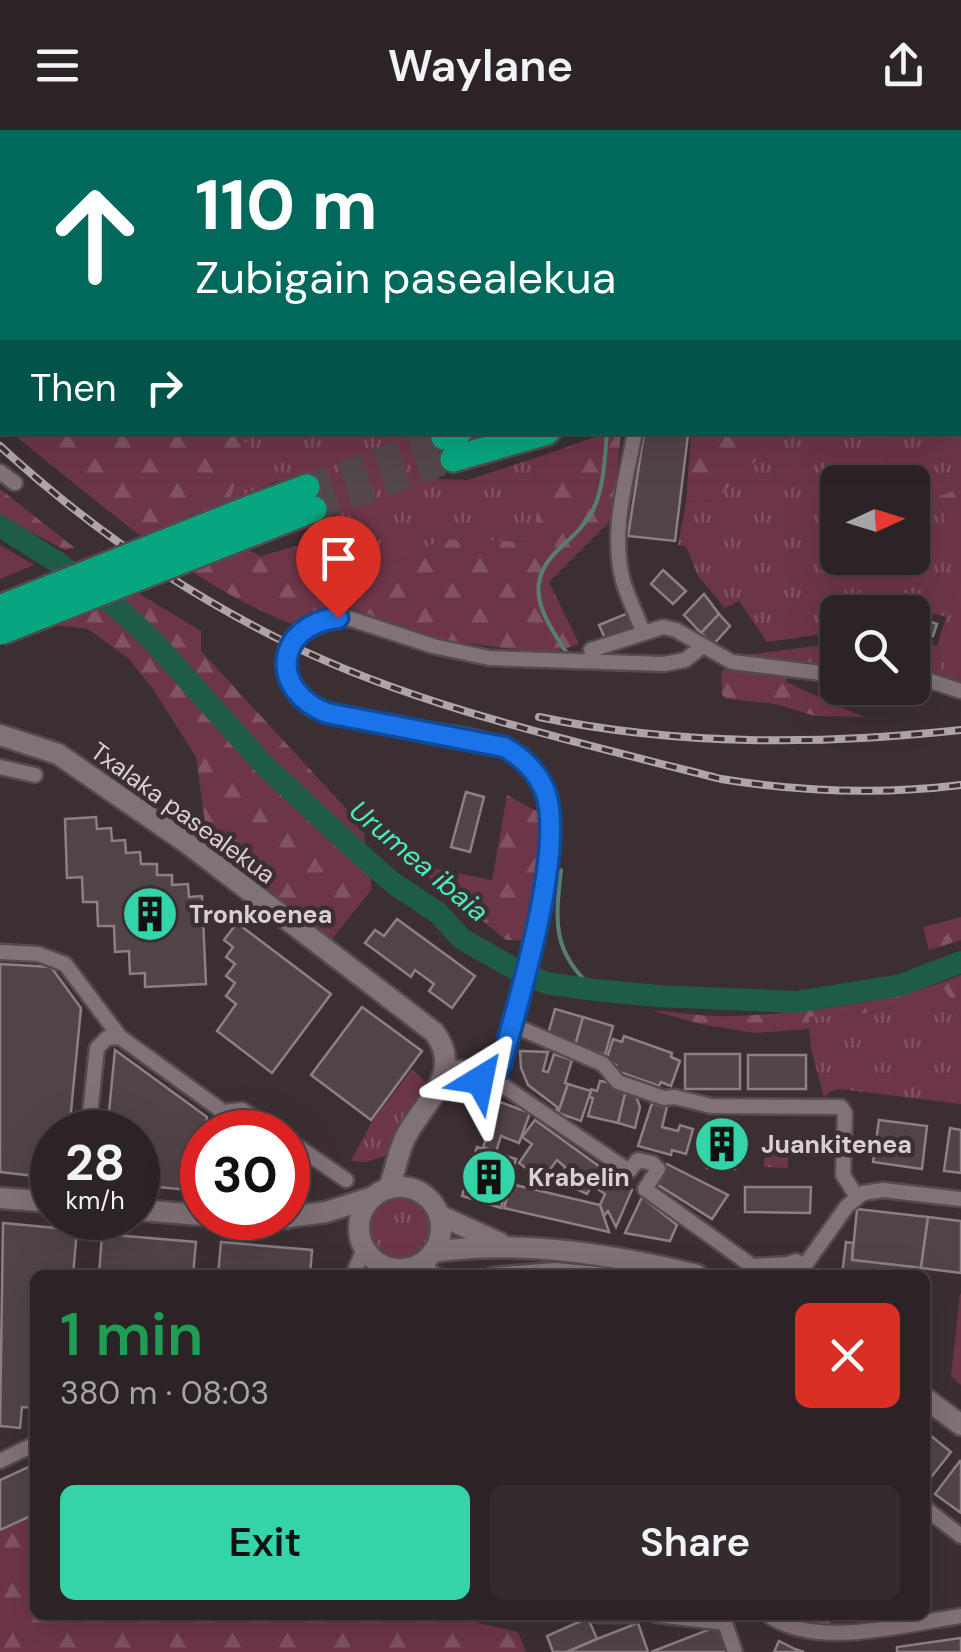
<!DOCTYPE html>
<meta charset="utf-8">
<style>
body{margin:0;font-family:"DM Sans",sans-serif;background:#342b2e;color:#f1f3f6;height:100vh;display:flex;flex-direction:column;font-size:38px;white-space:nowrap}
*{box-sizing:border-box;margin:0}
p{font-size:32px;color:#a6a4a7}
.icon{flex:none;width:55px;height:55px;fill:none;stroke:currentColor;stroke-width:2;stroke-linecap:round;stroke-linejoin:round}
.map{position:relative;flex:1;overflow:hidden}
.panel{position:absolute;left:30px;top:1140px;width:900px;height:350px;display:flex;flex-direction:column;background:#2c2326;border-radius:15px;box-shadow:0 10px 40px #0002,0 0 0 2px #484043}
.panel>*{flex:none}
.banner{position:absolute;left:0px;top:0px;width:962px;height:305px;box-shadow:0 10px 40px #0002,0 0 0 2px #484043;background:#00695c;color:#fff;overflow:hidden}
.needle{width:65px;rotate:86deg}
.controls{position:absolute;left:820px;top:335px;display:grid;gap:20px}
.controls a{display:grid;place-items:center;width:110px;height:110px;border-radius:15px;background:#2c2326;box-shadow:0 10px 40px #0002,0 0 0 2px #484043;font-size:50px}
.speed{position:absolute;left:30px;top:980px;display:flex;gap:20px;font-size:50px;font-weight:700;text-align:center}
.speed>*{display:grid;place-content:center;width:130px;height:130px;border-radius:50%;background:#2c2326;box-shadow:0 10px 40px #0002,0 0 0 2px #484043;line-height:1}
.speed small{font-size:25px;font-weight:400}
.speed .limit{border:15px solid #d22;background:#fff;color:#111}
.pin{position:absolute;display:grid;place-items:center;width:85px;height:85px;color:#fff;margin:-102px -42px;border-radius:50% 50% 50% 0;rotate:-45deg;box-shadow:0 0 10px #0007}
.pin .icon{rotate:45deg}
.me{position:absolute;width:110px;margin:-55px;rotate:35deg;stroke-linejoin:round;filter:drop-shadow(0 0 8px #0008)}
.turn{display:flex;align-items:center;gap:35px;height:210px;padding:0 30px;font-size:45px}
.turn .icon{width:130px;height:130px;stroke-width:2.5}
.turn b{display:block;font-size:70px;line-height:85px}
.then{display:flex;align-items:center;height:95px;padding:0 30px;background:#0003;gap:20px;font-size:38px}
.round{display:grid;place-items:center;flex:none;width:105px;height:105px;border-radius:15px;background:#342b2e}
.overview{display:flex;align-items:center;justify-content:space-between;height:170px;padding:0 30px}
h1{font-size:60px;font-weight:600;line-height:75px;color:#1e9e55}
.cta{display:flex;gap:20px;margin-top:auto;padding:20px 30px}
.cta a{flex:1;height:115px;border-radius:15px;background:#33d4a8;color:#111;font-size:40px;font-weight:600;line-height:115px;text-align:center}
.cta a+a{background:#342b2e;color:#f1f3f6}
header{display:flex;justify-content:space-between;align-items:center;height:130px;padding:0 30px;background:#2c2326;font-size:45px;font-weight:600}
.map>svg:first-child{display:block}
.grass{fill:url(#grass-tufts);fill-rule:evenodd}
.forest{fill:url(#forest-firs)}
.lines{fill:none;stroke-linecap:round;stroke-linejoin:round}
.stream{stroke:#567f72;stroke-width:4}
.river{stroke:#1e5c49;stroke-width:22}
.building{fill:#514447;stroke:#8d7f82;stroke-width:2.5}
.highway-tunnel{stroke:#53474b;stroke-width:25;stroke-dasharray:25 12;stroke-linecap:butt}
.street-casing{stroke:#554b4e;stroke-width:19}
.secondary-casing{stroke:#554b4e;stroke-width:25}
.highway-casing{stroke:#554b4e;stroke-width:30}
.street{stroke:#817276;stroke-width:14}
.secondary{stroke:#817276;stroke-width:20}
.highway{stroke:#07a580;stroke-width:25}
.rail-casing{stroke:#aea5a7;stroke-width:8}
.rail{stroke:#3b2f33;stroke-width:4;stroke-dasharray:11;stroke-linecap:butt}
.street-bridge-casing{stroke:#554b4e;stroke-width:19;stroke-linecap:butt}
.highway-bridge-casing{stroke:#554b4e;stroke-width:30;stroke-linecap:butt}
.street-bridge{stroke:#817276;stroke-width:14}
.highway-bridge{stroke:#07a580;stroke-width:25}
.route-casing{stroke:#114b97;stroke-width:25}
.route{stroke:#1a73e8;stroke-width:18}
.labels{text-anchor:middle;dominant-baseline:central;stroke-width:9;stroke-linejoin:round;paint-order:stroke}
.street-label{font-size:25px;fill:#d8d0d2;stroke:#3b2f33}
.poi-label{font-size:25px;font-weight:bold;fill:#d8d0d2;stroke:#3b2f33;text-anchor:start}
.water-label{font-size:28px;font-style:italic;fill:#49ebbc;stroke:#3b2f33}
</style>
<header><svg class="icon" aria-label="menu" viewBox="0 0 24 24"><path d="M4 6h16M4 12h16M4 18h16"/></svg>Waylane<svg class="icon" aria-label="share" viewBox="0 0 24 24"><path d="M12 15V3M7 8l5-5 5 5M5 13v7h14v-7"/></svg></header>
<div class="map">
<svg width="961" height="1522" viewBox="0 0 961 1522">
<defs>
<pattern id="grass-tufts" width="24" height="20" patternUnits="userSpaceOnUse" patternTransform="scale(2.5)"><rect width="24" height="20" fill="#6d3648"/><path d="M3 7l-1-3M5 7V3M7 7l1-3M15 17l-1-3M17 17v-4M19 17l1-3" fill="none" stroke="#815262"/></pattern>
<pattern id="forest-firs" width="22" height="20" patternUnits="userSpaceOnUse" patternTransform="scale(2.5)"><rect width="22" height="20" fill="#6d3648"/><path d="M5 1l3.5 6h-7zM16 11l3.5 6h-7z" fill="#815262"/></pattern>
</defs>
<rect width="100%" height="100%" fill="#3b2f33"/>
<!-- grass -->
<g class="grass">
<path d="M91,0H322L89,2Z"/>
<path d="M624,0H961V358L937,368L961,420V524L941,542L937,516L946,487L907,476L895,482H838L837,502L767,512L739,471L725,478L698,446L686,416L678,415L686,372L715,370L776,310L774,303L960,302V2H619ZM838,352H912V428H838Z"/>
<path d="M227,303H421L418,305L438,349L468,350L547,324L533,412L442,409L408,428L353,439L350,402L338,403L340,393L318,343L274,352L229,371L249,314Z"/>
<path d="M0,415L34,435L0,449Z"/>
<path d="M945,860L961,888V974L840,959L831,961L824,967L811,919L808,887L878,882Z"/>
<path d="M412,939L428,954L399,994L391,1024L366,1032L351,1031L371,993Z"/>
<path d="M765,1019H788V1038L764,1037Z"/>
<circle cx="400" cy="1098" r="31"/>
<path d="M960,1164H961V1255L951,1246Z"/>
</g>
<!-- forest -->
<g class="forest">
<path d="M322,0H624L321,2Z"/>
<path d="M16,303H227L250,314L229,371L184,388L261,426L350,401L354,439L408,428L442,409L532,412L547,324L607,303H621L613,388L549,452L579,514L550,524L435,509L351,478L314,484L292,494C189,454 105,377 19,309Z"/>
<path d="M691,303H774L777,310L715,370L686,372Z"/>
<path d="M961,358V420L960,421L937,367Z"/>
<path d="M0,359L75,418L65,420L0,386Z"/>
<path d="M138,463L201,501V521L363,697L372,759L332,809L209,722L196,627L153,559L128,528L88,499L55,495Z"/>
<path d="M912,508L937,516L941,541L961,524V553L913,542Z"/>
<path d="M837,513V541L789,536L786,552L863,587L815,586L776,574L727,569L722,565L721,542L739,526Z"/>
<path d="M507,665L538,682L542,712L533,772L550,781L545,811L506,810L412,734L492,750Z"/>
<path d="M961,787V810L929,820L923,797Z"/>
<path d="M961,845V888L945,860L878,882L809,887V899L755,903L700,894L651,880C677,882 704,887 729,886C794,885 902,871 961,845Z"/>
<path d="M35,1381V1485H444L518,1502L526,1522H0V1395Z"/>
</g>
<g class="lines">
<!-- stream -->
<g class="stream">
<path d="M471,0L473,2"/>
<path d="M568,525C546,490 520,457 557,421C571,408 584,397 593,380C604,358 605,326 607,302"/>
<path d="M561,740C555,793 552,823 595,860"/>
</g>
<!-- river -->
<path class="river" d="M0,396L57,432L119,479L154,512L264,635L360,724L393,753L438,783L462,809L511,837L546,853L595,860L658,866L796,872L901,855L961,832"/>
</g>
<!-- building -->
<g class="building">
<path d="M644,303L688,305L675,411L628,406Z"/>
<path d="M912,369L926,402L912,407Z"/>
<path d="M663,440L686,461L673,474L651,454Z"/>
<path d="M704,464L719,484L701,503L684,485Z"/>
<path d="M909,479L922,483L920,488L937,494L933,506L912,500V482H908Z"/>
<path d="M628,483L636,500L607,513L599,495Z"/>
<path d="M719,484L730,496L713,515L701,503Z"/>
<path d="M912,528L926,531L924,539L912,537Z"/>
<path d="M466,662L484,667L470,722L451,717Z"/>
<path d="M96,687L97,699L111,698L112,711L125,710L126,723L140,722L141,734H157V745H172V755L188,754L189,767L202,766L206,854L145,857V843L130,844L129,821L115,822L114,796H98L97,772H83L82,747L67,748L65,689Z"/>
<path d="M397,789L475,846L452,878L429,861L434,854L415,840L411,847L365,813L375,800L384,806Z"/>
<path d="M237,793L331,864L272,943L217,901L236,874L226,866L235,853L226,846L235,834L226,827L233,817L224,810Z"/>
<path d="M0,834L51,837L81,878L69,1002H52V1048L0,1042Z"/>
<path d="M362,877L422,921L371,990L311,945Z"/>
<path d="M555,879L583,887L575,916L547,908Z"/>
<path d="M583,887L613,896L605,925L575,916Z"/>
<path d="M624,906L672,923L671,927L680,931L671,956L661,952L659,956L614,940L616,935L606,931L613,909L622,912Z"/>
<path d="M115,920L207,987L198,1061L138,1055V1002H107Z"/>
<path d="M520,921L548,922L543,941L548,942L554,924L572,930L565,953L568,954L558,983L556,982L557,977L528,955L521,938Z"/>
<rect x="685" y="924" width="55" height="35"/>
<rect x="748" y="925" width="58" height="34"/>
<path d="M600,951L613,953L612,957L626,961L618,993L588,986L593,968L589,967L591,959L597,961Z"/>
<path d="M568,954L591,961L581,991L558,983Z"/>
<path d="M626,960L635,963L640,977L635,998L618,993Z"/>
<path d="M500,972L530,983L519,1013L501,1006L496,1022L483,1017Z"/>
<path d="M652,973L667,977L662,997L678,1001L680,995L693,999L686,1024L672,1020L671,1025L638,1016Z"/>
<path d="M535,990L632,1060L616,1097L608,1081L604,1086L600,1075L605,1064L592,1055L587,1064L556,1050L565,1037L557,1030L542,1050L519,1033L532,1014L522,1007Z"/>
<path d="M708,990L737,991L735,1039L707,1038Z"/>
<path d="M879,990L927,996L922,1039L873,1032Z"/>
<path d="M950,998L961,1000V1043L944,1041Z"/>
<path d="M477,1017L516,1029L501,1078L462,1066Z"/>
<path d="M667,1034L728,1065L712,1089L655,1053Z"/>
<path d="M511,1054L600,1075L609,1102L504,1078Z"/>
<path d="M745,1057H811L810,1083L745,1082Z"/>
<path d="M642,1067L677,1095L670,1111L625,1103Z"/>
<path d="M857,1079L928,1087L921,1138L852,1130Z"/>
<path d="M928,1087L961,1091V1143L921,1138Z"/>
<path d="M3,1093L77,1100L73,1145H35V1278L22,1277L20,1298L0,1296Z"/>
<path d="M102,1104L196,1112L193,1145H99Z"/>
<path d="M221,1112L312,1120L310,1145H218Z"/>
<path d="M846,1112L853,1113L852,1130L914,1137L913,1145H842Z"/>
<path d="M925,1301L951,1322L925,1355Z"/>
<path d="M960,1331L961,1332V1383L935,1364Z"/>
<path d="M35,1334V1384L0,1400V1350Z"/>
<path d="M795,1485H829L828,1494L811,1492Z"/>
<path d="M588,1488L597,1509L567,1522H553L547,1506Z"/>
<path d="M638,1493L648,1522H567L597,1509Z"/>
<path d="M718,1496L728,1522H651Z"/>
<path d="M961,1508V1522H897V1517Z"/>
<path d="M779,1511L795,1519L804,1522H774Z"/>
</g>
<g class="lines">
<!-- highway-tunnel -->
<g class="highway-tunnel">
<path d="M960,248H961"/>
<path d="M960,281H961"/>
<path d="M307,357L444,307"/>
<path d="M314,379L453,329"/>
</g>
<!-- street casing -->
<g class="street-casing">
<g id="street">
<path d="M926,2L933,0"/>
<path d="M635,302C626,350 610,402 623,451C628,469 637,485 643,502"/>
<path d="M0,342L15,353"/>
<path d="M328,489H351L433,516L489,528L664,534L685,530L703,516"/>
<path d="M591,520L663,497L676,500L732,532L838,545"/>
<path d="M912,545L961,561"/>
<path d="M396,595C432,602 493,604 521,627C534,638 544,656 548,673C561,738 520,868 501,934C490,955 460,951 440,958"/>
<path d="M0,637L35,645"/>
<path d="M0,822L38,824L65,834L120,907L218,978L223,984L222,1002"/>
<path d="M522,899L603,934L618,952L664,968L675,967L711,976L841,977L845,983L843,1045L857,1067"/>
<path d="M446,937L498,940"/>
<path d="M498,940L499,953L629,1041L638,1030L652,1033L658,1039L645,1059L752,1136L789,1134L796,1131L805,1138"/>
<path d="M222,982L242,980L277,1002"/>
<path d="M88,1002L97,918L107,908L120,907"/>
<path d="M288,1010L346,1050"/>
<path d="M420,1134L436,1145"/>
<path d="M353,1145L364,1119"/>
<path d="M378,1145L393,1139"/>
<path d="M492,1145L556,1140L607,1145"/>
<path d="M798,1145L847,1076L863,1063L883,1060L961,1069"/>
<path d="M0,1331L35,1314"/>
<path d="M925,1378L961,1406"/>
<path d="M595,1485H635"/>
<path d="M657,1485L725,1493L735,1522"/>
<path d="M768,1485C817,1520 905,1494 961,1486"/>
</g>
</g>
<!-- secondary casing -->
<g class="secondary-casing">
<g id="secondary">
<path d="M0,605L58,624L187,713L434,902C465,942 424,972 406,1006C397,1023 396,1042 388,1059"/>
<circle cx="400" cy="1098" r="41"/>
<path d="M0,1068L52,1072"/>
<path d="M138,1080L202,1085"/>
<path d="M439,1085L500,1113"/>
<path d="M288,1087L326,1082L373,1067"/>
<path d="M226,1088H287"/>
<path d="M433,1122C516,1109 616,1125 697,1145"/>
<path d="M925,1268L961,1295"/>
</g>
</g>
<!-- highway casing -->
<g class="highway-casing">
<g id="highway">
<path d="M444,307L459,302"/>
<path d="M453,329L547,302"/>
<path d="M248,379L307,357"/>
<path d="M255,402L314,379"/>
</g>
</g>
<!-- street -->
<use href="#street" class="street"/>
<!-- secondary -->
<use href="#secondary" class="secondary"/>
<!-- highway -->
<use href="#highway" class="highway"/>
<!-- rail casing -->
<g class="rail-casing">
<g id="rail">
<path d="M0,316C87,396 181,461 287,513C416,577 581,613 721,649C802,662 880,665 961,655"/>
<path d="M539,587C679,616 820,615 961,600"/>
</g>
</g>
<!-- rail -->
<use href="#rail" class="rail"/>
<!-- street-bridge casing -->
<g class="street-bridge-casing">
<path id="street-bridge" d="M328,489C284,496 272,553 312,576C336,590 370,591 396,595"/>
</g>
<!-- highway-bridge casing -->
<g class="highway-bridge-casing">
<g id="highway-bridge">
<path d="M0,478L248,379"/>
<path d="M0,502L255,402"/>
</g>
</g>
<!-- street-bridge -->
<use href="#street-bridge" class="street-bridge"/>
<!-- highway-bridge -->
<use href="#highway-bridge" class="highway-bridge"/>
</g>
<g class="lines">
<!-- route casing -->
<g class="route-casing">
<path id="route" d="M338,488C275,495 268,560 327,583L504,617C522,627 537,641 545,661C566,717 518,873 501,934L496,943L480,950"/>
</g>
<!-- route -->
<use href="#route" class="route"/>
</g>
<!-- icons -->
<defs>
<g id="building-disc" transform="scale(2.875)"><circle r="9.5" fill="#33d4a8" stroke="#3b2f33"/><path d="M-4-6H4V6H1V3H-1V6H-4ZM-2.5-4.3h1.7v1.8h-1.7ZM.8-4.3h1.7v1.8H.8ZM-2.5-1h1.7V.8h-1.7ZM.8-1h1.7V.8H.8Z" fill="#111"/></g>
</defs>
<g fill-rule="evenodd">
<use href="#building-disc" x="150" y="784"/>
<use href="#building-disc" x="722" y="1014"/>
<use href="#building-disc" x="489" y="1047"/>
</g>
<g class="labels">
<!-- street labels -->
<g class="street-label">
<text transform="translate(183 683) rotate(36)">Txalaka pasealekua</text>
</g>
<!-- poi labels -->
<g class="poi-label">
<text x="189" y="784">Tronkoenea</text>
<text x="761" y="1014">Juankitenea</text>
<text x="528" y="1047">Krabelin</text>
</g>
<!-- water labels -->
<g class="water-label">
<text transform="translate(419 731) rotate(40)">Urumea ibaia</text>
</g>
</g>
</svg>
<div class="controls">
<a><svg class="needle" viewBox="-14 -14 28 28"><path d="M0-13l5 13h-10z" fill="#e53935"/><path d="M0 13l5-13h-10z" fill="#a6a4a7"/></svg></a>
<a><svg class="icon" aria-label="search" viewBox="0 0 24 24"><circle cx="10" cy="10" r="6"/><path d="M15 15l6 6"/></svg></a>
</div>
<div class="speed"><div>28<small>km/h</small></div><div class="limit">30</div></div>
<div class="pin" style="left:338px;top:488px;background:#d93025"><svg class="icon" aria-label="arrive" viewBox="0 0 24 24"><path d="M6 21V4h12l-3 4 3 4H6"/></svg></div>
<svg class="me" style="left:480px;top:950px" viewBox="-20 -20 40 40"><path d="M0-17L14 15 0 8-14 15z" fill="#1a73e8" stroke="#fff" stroke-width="4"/></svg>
<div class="banner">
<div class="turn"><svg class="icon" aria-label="ahead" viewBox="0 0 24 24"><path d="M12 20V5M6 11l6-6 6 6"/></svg><div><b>110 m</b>Zubigain pasealekua</div></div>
<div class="then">Then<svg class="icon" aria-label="right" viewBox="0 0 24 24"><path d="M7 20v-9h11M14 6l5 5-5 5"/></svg></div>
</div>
<section class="panel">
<div class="overview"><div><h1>1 min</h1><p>380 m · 08:03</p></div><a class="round" style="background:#d93025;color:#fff"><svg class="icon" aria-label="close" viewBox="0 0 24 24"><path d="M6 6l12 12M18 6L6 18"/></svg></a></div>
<div class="cta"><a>Exit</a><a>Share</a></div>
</section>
</div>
